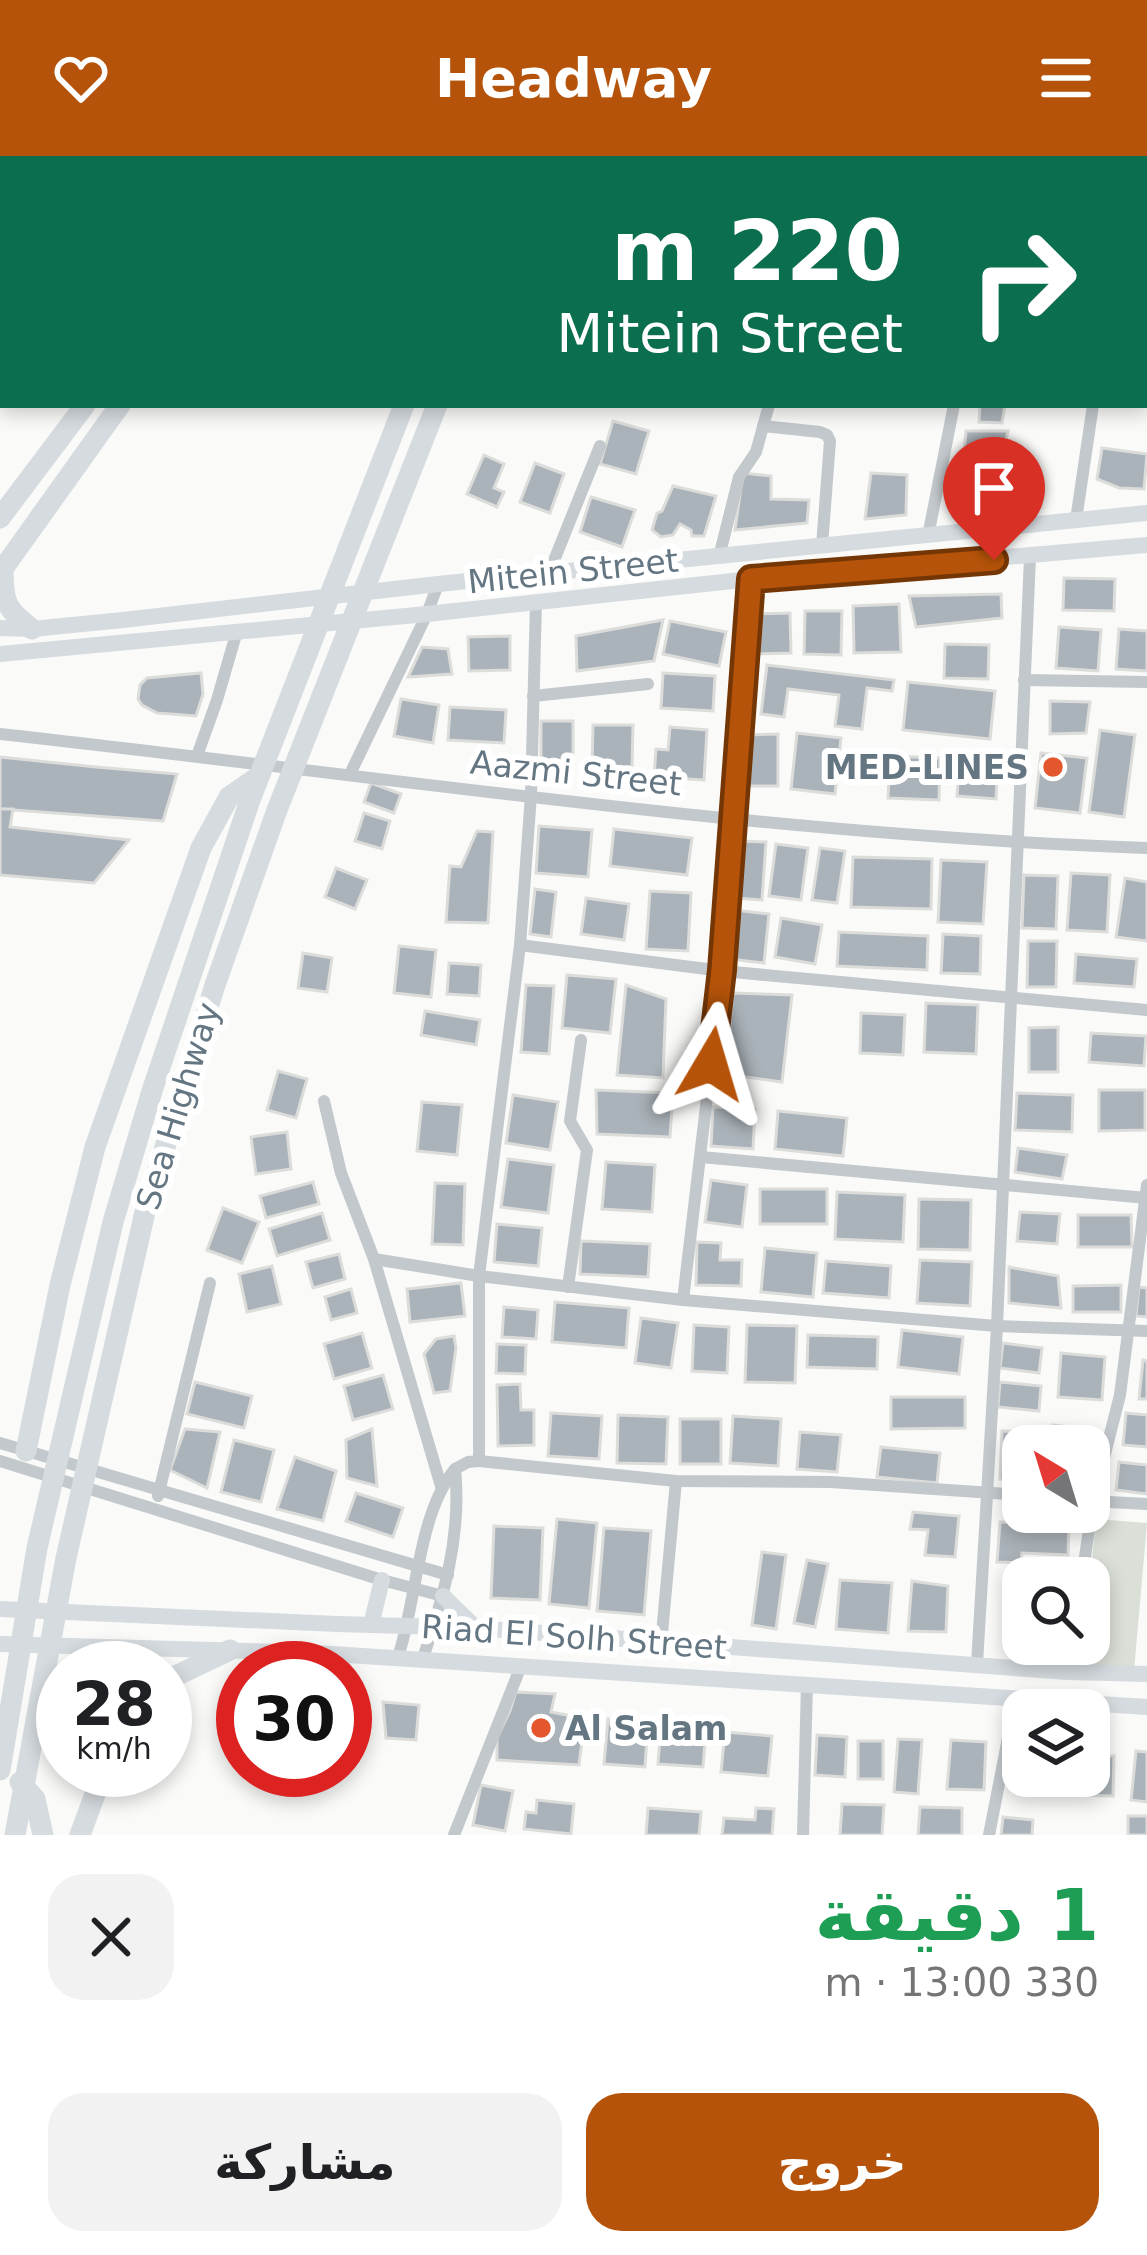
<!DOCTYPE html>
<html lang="ar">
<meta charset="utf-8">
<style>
body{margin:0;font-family:"DejaVu Sans","Noto Naskh Arabic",sans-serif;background:#f2f2f2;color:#202124;direction:rtl;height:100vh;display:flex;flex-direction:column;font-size:45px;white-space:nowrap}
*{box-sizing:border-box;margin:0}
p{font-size:39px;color:#757577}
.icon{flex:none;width:66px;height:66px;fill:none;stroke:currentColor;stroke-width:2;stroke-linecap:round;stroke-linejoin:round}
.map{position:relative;height:1679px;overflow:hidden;direction:ltr}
.drawer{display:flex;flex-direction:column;background:#fff;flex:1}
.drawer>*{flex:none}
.guide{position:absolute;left:0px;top:0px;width:1149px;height:252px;box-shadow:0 6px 18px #0003;direction:rtl;background:#0b6e4f;color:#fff;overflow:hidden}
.needle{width:78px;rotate:322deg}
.buttons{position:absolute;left:1002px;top:1269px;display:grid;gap:24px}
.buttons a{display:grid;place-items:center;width:108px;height:108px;border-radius:24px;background:#fff;box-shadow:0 6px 18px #0003;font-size:60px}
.speed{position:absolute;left:36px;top:1485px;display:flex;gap:24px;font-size:60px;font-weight:700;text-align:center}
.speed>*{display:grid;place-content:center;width:156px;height:156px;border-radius:50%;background:#fff;box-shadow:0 6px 18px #0003;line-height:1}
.speed small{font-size:30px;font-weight:400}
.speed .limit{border:18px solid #d22;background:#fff;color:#111}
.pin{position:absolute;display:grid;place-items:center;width:102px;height:102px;color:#fff;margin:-123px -51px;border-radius:50% 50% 50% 0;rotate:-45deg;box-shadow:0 0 12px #0007}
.pin .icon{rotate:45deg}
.me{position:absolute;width:132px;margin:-66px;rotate:7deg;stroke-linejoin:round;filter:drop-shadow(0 0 9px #0008)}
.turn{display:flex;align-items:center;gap:42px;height:252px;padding:0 48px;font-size:54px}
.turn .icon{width:156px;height:156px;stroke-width:2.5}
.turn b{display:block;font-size:84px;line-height:102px}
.round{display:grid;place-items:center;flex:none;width:126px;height:126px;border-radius:36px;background:#f2f2f2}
.head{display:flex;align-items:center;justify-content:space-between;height:204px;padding:0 48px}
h1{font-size:72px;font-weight:600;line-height:90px;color:#1e9e55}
.button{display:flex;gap:24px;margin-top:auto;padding:24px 48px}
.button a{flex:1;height:138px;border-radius:36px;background:#b45309;color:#fff;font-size:48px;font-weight:600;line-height:138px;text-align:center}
.button a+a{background:#f2f2f2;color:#202124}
header{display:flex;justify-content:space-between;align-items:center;height:156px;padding:0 48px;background:#b45309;color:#fff;font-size:54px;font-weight:600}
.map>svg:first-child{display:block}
.green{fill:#dadfd7}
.building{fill:#aab3b9;stroke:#dcdcda;stroke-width:3}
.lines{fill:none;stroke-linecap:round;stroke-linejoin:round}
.street{stroke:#c3c8cc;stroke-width:12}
.secondary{stroke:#d6dbdf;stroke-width:16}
.highway{stroke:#d6dbdf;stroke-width:21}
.route-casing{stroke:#753606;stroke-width:30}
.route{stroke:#b45309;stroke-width:21}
.poi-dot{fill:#e4572e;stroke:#fff;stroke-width:4.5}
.labels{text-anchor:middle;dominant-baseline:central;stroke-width:12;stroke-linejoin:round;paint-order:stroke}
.street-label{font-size:33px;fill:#657683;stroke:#fff}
.poi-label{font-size:33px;font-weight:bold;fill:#657683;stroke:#fff;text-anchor:end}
</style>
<header><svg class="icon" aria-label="menu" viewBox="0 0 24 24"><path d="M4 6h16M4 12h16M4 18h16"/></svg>Headway<svg class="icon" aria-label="heart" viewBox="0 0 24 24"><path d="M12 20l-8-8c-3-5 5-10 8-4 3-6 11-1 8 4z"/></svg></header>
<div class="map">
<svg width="1147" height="1679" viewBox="0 0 1147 1679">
<rect width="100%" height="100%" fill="#fafaf8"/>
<!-- green -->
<path class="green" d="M1096,1363L1147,1367L1134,1515L1082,1510L1084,1488H1089V1435Z"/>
<!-- building -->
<g class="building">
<path d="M980,249H1005L1002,267L979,266Z"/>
<path d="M613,265L649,275L636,318L600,308Z"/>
<path d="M966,275H1008L990,355L961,347L950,336L955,310L967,305L964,297Z"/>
<path d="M1102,292L1147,298L1144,333L1119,332L1097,323Z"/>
<path d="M484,299L504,308L494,332L504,336L497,351L467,338Z"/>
<path d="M535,307L564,318L550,357L520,346Z"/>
<path d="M743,317L771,320V343L809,344L807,367L735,374Z"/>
<path d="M871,317L907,319L906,359L865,363Z"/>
<path d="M673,330L716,340L704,380H692L691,374L680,368L673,379L661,381L652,374L657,357L662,355Z"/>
<path d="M591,341L635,354L622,391L580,376Z"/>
<path d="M1064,422L1115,423L1114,455L1063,454Z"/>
<path d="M1001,438L1002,462L916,471L909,440Z"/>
<path d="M899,448L901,496L854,497L853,450Z"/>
<path d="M805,455H842L841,499L804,498Z"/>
<path d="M790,457L791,497L756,498L755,458Z"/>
<path d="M663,464L654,505L577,515L576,480Z"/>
<path d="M670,465L726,476L719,510L663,498Z"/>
<path d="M1059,471L1101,474L1098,515L1056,512Z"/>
<path d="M1119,473L1147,475V515L1116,513Z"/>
<path d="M510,480V514L469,515L468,481Z"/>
<path d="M945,488L989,489L988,523L944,522Z"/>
<path d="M422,491L448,493L452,518L408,521Z"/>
<path d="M767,509L894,524L892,535L867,532L862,573L835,570L839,539L788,533L784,561L761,558Z"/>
<path d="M201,517L203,538L196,560L157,557L142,549L138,543L140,529L147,522Z"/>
<path d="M663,517L715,520L713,555L661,552Z"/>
<path d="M908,526L995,535L990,583L903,574Z"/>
<path d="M401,543L439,549L433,587L394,580Z"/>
<path d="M1050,545L1090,546L1086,577L1050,578Z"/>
<path d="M450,551L506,554L504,587L448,584Z"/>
<rect x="541" y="565" width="32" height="40"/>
<path d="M593,569H633L632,612L592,611Z"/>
<path d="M670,571L707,574L704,624L654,621L656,593L668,594Z"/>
<path d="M1100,574L1135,579L1124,661L1089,656Z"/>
<path d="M797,577L841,582L835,638L791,633Z"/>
<path d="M778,578V630H746L745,579Z"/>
<path d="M1041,597L1087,602L1080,657L1035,652Z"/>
<path d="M890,600L940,602L939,644L888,642Z"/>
<path d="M960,600L998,603L996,643L957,640Z"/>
<path d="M0,601L96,611L177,618L163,665L0,653Z"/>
<path d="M371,627L401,638L394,657L364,646Z"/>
<path d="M0,653H13L10,671L129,684L94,727L0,719Z"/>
<path d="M364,657L390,665L382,693L355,685Z"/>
<path d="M539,670L592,674L588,721L536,717Z"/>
<path d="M614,673L692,682L687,719L610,710Z"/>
<path d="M477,675L493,676L488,767L446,766L450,710L461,711Z"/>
<path d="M739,685L766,686L762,744L736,742Z"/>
<path d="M776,688L808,692L801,744L769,740Z"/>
<path d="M820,692L845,695L837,747L812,744Z"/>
<path d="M853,701L932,703L931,753L851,751Z"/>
<path d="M941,704L987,706L983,768L938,766Z"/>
<path d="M336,712L367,724L355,753L325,741Z"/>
<path d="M1071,717L1110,719L1107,776L1067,774Z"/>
<path d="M1024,719L1058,720L1056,773L1022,772Z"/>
<path d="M1125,722L1147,726V785L1116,781Z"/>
<path d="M535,733L556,736L551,781L530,778Z"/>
<path d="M650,735L691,737L688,795L646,793Z"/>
<path d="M586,742L629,748L624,784L581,778Z"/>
<path d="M734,754L769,758L764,807L729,803Z"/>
<path d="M781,762L822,769L815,808L775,801Z"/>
<path d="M839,776L928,780L927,814L837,810Z"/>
<path d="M943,778L981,780L980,818L941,817Z"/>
<path d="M1028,785H1057L1056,831H1027Z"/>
<path d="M399,790L436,794L431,841L394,837Z"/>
<path d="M303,797L332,802L327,836L298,832Z"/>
<path d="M1076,798L1137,803L1134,831L1074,827Z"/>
<path d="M449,807L481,809L479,840L447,838Z"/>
<path d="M567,819L616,823L610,877L562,872Z"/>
<path d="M526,829L554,830L549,898L521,896Z"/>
<path d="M626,829L666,843L663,922L617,919Z"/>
<path d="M733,837L792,839L782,926L725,918Z"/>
<path d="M926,847L978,849L976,898L924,896Z"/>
<path d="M425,855L480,864L476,889L421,879Z"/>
<path d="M861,857L905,859L903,899L860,897Z"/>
<path d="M1058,871V916H1029V872Z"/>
<path d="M1091,877L1146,880L1144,910L1089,906Z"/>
<path d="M278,915L307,923L296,962L267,954Z"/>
<path d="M596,934L673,937L670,981L597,978Z"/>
<path d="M1099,934H1145V974L1099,975Z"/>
<path d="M1017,937L1073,939L1072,976L1015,974Z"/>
<path d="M513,939L558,946L550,994L506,987Z"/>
<path d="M422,946L462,949L457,999L417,995Z"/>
<path d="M713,951L755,953L753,993L711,990Z"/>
<path d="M778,955L847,962L843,1000L775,993Z"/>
<path d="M287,976L291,1013L256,1018L251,981Z"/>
<path d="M1018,992L1067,999L1062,1023L1015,1016Z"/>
<path d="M508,1003L554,1009L548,1057L501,1051Z"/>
<path d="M606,1006L655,1009L652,1056L602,1053Z"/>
<path d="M711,1024L747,1029L742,1071L705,1066Z"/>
<path d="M313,1026L319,1048L266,1062L260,1040Z"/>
<path d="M435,1027L465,1028L463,1089L432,1088Z"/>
<rect x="760" y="1033" width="67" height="35"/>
<path d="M837,1036L905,1039L903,1086L835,1083Z"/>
<path d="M919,1043L971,1044L970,1094L918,1093Z"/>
<path d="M223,1052L259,1066L242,1107L207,1094Z"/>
<path d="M1020,1056L1060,1058L1057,1088L1017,1085Z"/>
<path d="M322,1057L330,1084L277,1100L269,1073Z"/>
<path d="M1078,1059H1131L1132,1091H1078Z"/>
<path d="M497,1068L542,1072L538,1110L494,1106Z"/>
<path d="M581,1085L650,1088L648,1121L580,1118Z"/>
<path d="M697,1086L721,1087L720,1104H742L741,1130L696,1129Z"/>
<path d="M765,1092L817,1097L813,1141L761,1136Z"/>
<path d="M339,1098L345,1123L313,1132L306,1106Z"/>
<path d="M920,1104L972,1106L970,1150L917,1147Z"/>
<path d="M826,1105L891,1110L889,1142L823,1137Z"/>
<path d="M272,1110L281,1148L247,1156L239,1118Z"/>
<path d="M1009,1111L1058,1120L1061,1152L1009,1147Z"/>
<path d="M461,1127L465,1160L410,1166L407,1133Z"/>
<path d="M1121,1129V1156H1073V1130Z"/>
<path d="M1139,1131L1147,1132V1161L1136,1160Z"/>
<path d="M351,1133L357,1157L331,1164L325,1141Z"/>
<path d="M555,1146L629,1152L626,1192L552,1186Z"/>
<path d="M504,1151L538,1154L536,1183L502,1181Z"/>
<path d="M641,1162L678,1167L671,1212L635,1207Z"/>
<path d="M694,1169L729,1171L727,1217L692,1215Z"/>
<path d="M747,1169L797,1170L795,1227L745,1226Z"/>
<path d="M902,1174L963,1181L959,1218L898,1211Z"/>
<path d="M362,1177L372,1212L334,1223L324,1188Z"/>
<path d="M808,1179L878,1181L877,1213L807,1211Z"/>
<path d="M454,1180L456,1192L450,1235L434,1237L424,1198L436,1183Z"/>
<path d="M1003,1187L1042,1192L1039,1217L1000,1212Z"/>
<path d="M497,1188L526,1189L525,1218L496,1217Z"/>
<path d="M1061,1197L1105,1201L1102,1244L1058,1241Z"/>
<path d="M1143,1204L1147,1205V1243H1139Z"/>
<path d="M383,1219L393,1253L353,1264L344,1230Z"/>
<path d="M195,1226L252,1240L244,1272L187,1258Z"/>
<path d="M1000,1226L1041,1230L1039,1255L998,1251Z"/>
<path d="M520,1228L521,1254H534V1289L498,1290L497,1229Z"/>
<path d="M891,1241H965V1272L891,1273Z"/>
<path d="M551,1257L602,1260L599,1303L548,1300Z"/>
<path d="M1126,1257L1147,1259V1291L1123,1289Z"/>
<path d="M618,1259L668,1261L666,1308L617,1307Z"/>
<path d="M733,1260L781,1263L778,1310L730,1307Z"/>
<rect x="680" y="1263" width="41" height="45"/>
<path d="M1053,1269L1096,1274L1090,1324L1089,1290H1050Z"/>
<path d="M185,1273L220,1276L207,1332L170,1314Z"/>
<path d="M372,1273L377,1330L347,1322L346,1284Z"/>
<path d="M1002,1275L1033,1276V1290H1023V1323H1000Z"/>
<path d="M800,1276L841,1279L837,1316L797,1313Z"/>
<path d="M234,1284L274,1294L261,1346L221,1336Z"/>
<path d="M881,1291L940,1297L937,1327L877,1321Z"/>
<path d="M295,1301L336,1315L323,1365L277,1353Z"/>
<path d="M1119,1306L1147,1309V1338L1116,1334Z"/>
<path d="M356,1337L403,1352L393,1381L346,1365Z"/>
<path d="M913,1356L959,1360L955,1401L925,1399L928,1374L910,1373Z"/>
<path d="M557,1363L597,1367L589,1452L549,1448Z"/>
<path d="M1000,1366L1069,1369L1068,1399L1022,1397L1021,1407L997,1406Z"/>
<path d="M494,1370L543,1372L540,1444L491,1442Z"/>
<path d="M604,1372L651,1375L644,1459L597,1455Z"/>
<path d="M762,1396L786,1399L776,1473L752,1469Z"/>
<path d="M807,1404L828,1408L815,1471L794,1467Z"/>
<path d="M840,1424L892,1427L888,1477L836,1473Z"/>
<path d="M912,1425L948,1430L946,1476L908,1475Z"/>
<path d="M1016,1434H1023V1483H1015Z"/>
<path d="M516,1536L555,1538L551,1556L577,1561L582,1585L579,1609L497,1604V1582L510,1555Z"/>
<path d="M383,1546L419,1549L416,1584L386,1582Z"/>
<path d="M608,1563L648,1567L645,1611L604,1608Z"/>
<path d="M661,1570L706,1573L703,1611L658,1608Z"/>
<path d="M725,1576L772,1580L768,1620L721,1616Z"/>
<path d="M817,1579L847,1581L845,1621L815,1619Z"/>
<path d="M898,1583L922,1584L918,1638L894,1636Z"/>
<path d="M951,1584L986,1586L984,1634L947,1633Z"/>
<rect x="858" y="1585" width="25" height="38"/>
<path d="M1021,1594L1023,1620H1051L1049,1639L1018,1637Z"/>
<path d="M1136,1595L1147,1596V1646L1131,1644Z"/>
<path d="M1089,1599L1114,1600L1113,1640L1074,1639L1075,1620H1089Z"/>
<path d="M481,1629L513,1635L505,1675L473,1669Z"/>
<path d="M537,1644L574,1648L571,1678L524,1673L526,1656L536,1657Z"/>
<path d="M842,1648L884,1649L882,1679H840Z"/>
<path d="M920,1651L962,1652V1679H918Z"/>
<path d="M648,1652L701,1656L699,1679H646Z"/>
<path d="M756,1652L774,1653L772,1679H722L724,1662L755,1664Z"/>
<rect x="1128" y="1660" width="19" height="19"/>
<path d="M1003,1661L1033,1664L1032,1679H1001Z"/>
</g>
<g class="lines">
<!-- street -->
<g class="street">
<path d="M763,270L820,276L827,279L830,285L822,390"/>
<path d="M1076,364L1093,249"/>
<path d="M928,380L954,249"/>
<path d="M719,401L739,321L756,296L769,249"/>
<path d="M549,417L600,290"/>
<path d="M1024,524L1147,526"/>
<path d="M533,540L648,528"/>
<path d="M0,578C381,620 763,679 1147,692"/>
<path d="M197,600L217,544L237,475"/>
<path d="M350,618L427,458L438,428"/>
<path d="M520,789L722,815L1147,854"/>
<path d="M324,945L341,1017L374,1103L441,1330"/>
<path d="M701,1001L1147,1042"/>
<path d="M374,1103L479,1120L683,1144L997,1170L1147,1175"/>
<path d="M568,1131L587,994L570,965L581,884"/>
<path d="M683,1144L722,815L751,423"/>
<path d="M0,1287L448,1419"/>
<path d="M0,1305L382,1424L443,1440"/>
<path d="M479,1305V1120L520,789L531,639L536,446"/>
<path d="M455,1313L468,1306L479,1305L676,1325L831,1326L1023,1339"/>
<path d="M158,1340L210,1127"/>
<path d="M1090,1345L1147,1348"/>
<path d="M1082,1422L1093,1345L1120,1239L1147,1029"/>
<path d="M661,1488L676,1325"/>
<path d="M397,1504C417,1447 417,1359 455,1313C462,1380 443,1443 422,1505"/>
<path d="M977,1508L997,1170L1030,401"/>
<path d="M1068,1516L1072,1488"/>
<path d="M454,1679L521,1510"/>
<path d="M803,1679L807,1528"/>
<path d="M989,1679L1016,1541"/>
</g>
<!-- secondary -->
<g class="secondary">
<path d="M0,472L32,473L123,464L438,428L1147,357"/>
<path d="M0,498L427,458L751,423L1147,389"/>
<path d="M443,1440L476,1472"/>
<path d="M0,1453L337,1468L476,1472L1068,1516L1147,1518"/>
<path d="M371,1469L382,1424"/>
<path d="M0,1488L316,1497L1147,1551"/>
</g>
<!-- highway -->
<g class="highway">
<path d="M269,3L271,0"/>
<path d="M301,3L303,0"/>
<path d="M500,3L501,0"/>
<path d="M534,3L535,0"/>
<path d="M0,362L85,249"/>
<path d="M3,412C3,445 5,453 32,473"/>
<path d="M0,417L120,249"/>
<path d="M26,1295L60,1129L95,991L201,692L229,641L258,621"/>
<path d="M165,1525L230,1494"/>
<path d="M0,1614L37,1392L113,1066L152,935L250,644L404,249"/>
<path d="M20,1626L35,1643L43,1679"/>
<path d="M15,1679L66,1402L145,1056L215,829L277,654L437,249"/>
<path d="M80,1679L104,1614"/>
</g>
</g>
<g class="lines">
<!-- route casing -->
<g class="route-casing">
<path id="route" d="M711,908L722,814L751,423L994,404"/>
</g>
<!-- route -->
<use href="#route" class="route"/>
</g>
<!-- markers -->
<g class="poi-dot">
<circle cx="1053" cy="611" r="12"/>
<circle cx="541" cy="1572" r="12"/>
</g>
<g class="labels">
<!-- street labels -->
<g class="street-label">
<text transform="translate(573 415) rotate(-6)">Mitein Street</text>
<text transform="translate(576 617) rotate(6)">Aazmi Street</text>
<text transform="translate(178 950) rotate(-73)">Sea Highway</text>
<text transform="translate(574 1481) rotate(4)">Riad El Solh Street</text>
</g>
<!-- poi labels -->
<g class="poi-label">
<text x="1029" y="611">MED-LINES</text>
<text x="565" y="1572" text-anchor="start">Al Salam</text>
</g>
</g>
</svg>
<div class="buttons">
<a><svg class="needle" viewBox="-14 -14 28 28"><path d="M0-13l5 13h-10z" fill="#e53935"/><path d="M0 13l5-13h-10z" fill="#757577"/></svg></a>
<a><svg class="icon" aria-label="search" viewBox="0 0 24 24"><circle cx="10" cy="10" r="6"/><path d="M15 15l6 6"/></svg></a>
<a><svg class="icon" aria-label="layers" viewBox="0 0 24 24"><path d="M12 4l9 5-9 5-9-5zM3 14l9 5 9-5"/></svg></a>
</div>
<div class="speed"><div>28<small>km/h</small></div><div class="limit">30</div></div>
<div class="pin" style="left:994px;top:404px;background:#d93025"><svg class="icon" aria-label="arrive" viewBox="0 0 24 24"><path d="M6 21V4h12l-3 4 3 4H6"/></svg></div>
<svg class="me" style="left:711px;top:908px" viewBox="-20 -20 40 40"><path d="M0-17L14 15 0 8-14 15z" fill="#b45309" stroke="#fff" stroke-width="4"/></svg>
<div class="guide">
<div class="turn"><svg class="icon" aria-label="right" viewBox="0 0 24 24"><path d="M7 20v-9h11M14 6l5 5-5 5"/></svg><div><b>220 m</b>Mitein Street</div></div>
</div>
</div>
<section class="drawer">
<div class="head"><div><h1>1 دقيقة</h1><p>330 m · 13:00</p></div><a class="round"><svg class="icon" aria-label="close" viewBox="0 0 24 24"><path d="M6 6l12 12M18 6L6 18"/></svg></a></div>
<div class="button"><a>خروج</a><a>مشاركة</a></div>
</section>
